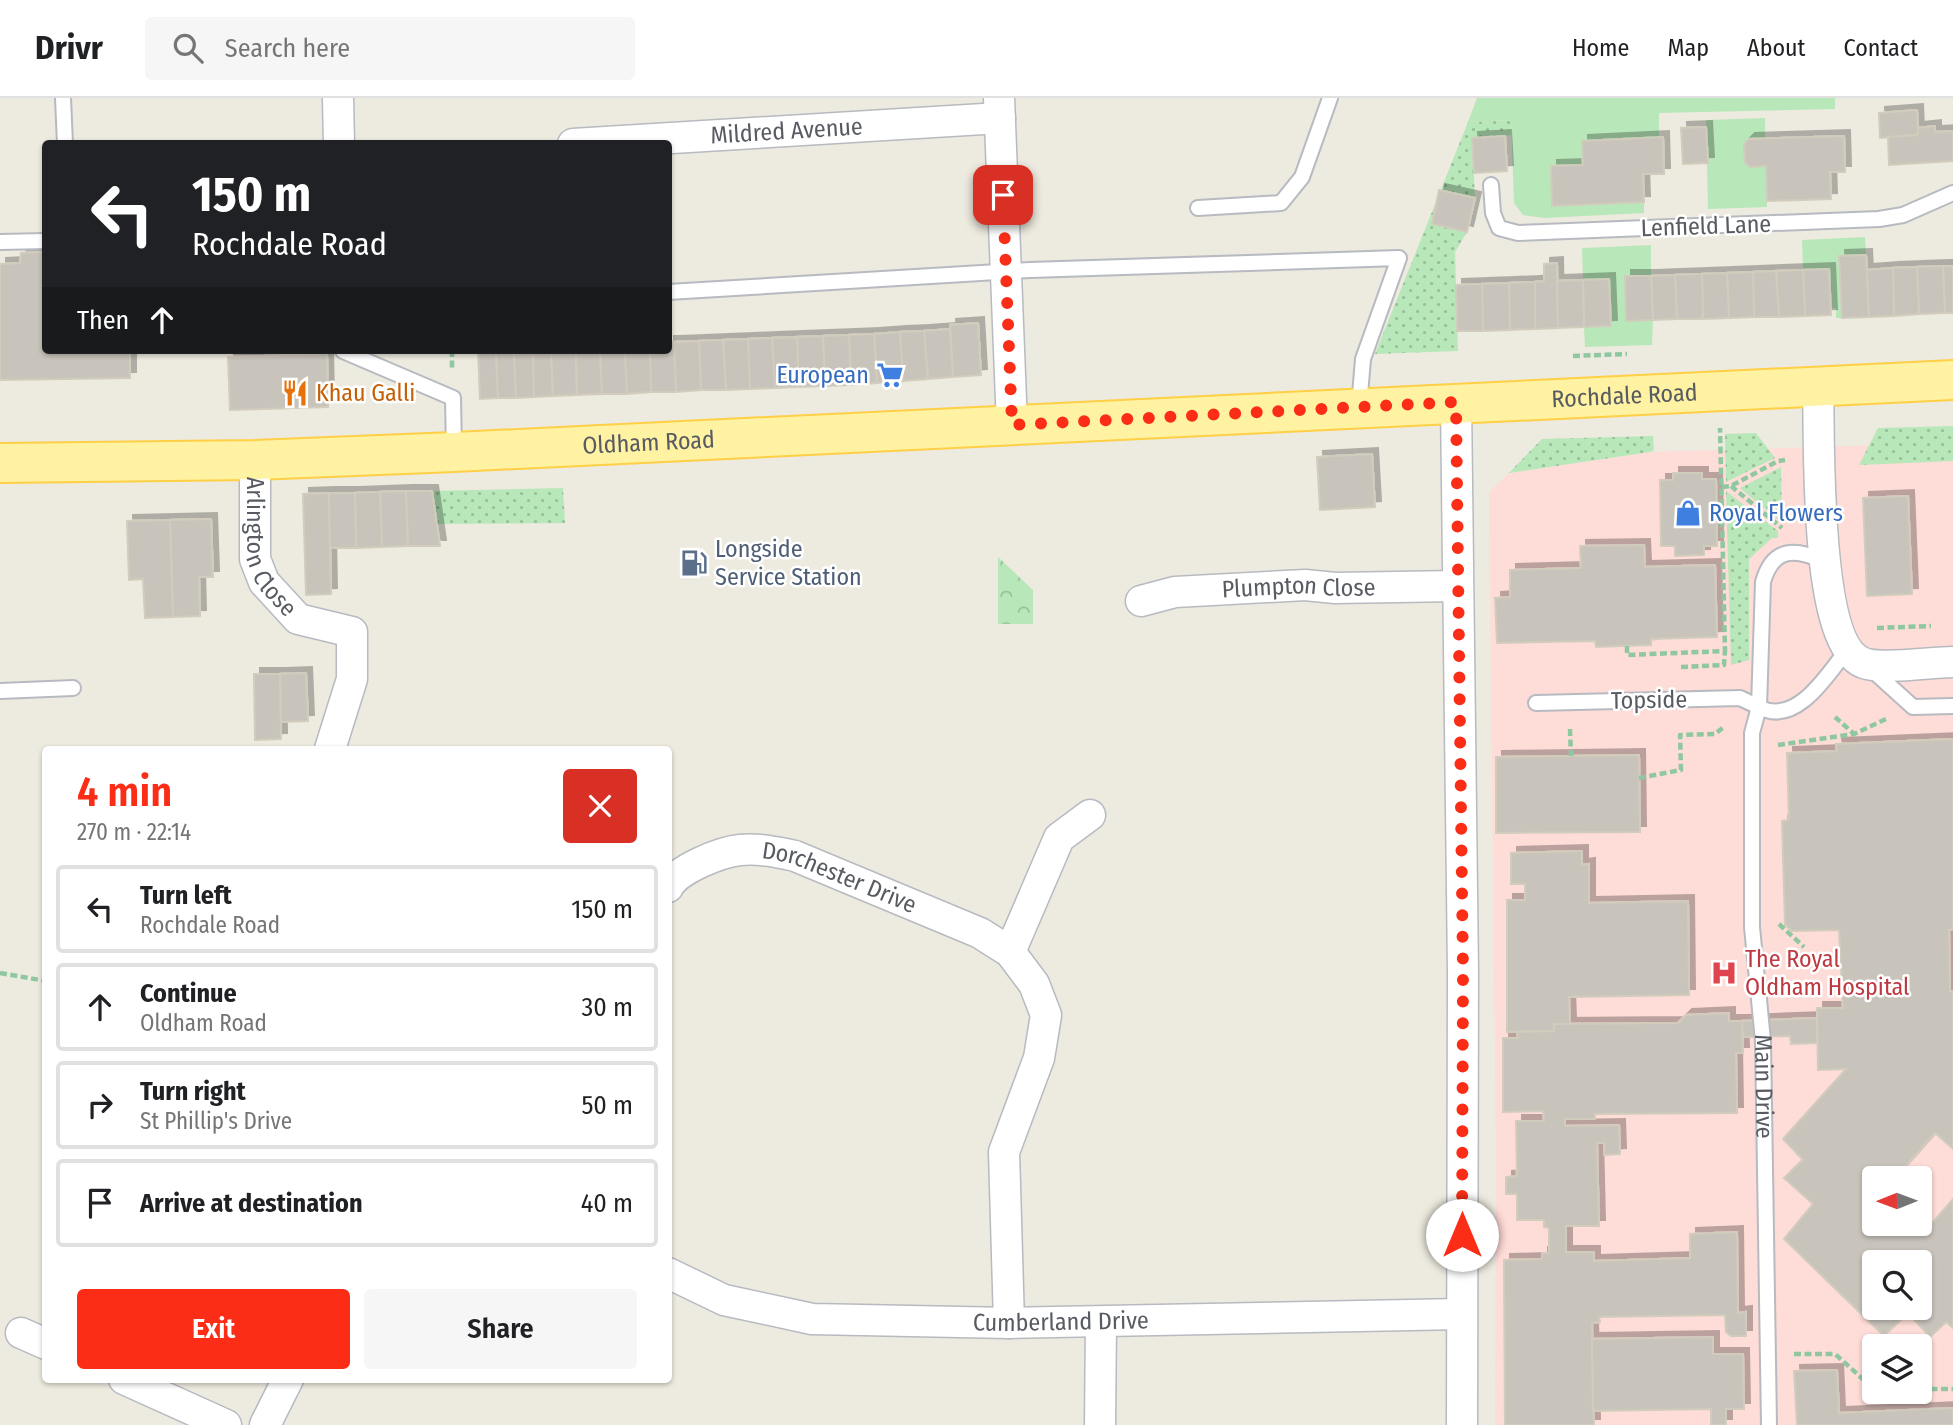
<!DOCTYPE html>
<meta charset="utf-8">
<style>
body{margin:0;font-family:"Fira Sans Condensed",sans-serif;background:#f6f6f6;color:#202124;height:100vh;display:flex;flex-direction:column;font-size:26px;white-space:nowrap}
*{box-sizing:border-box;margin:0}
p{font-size:23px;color:#757577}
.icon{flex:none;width:38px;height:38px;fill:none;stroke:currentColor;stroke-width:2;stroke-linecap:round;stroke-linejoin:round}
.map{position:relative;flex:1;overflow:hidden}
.side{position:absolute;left:42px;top:648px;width:630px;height:637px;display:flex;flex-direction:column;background:#fff;border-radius:7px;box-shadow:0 2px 5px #0004}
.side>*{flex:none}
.banner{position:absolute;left:42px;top:42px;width:630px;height:214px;border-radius:7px;box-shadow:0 2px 5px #0004;background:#202124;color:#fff;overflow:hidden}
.needle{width:46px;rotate:269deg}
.controls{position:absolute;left:1862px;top:1068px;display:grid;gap:14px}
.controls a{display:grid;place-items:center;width:70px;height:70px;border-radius:7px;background:#fff;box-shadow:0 2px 5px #0004;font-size:35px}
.pin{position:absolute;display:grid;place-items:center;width:60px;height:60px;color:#fff;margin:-30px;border-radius:14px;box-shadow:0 4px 10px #0006}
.me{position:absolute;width:77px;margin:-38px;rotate:0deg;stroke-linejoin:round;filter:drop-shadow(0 0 5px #0008)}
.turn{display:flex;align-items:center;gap:24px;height:147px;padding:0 35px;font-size:32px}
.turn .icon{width:91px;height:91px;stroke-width:2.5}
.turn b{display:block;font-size:49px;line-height:60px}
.then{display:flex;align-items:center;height:66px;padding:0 35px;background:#0003;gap:14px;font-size:26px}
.round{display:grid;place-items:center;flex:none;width:74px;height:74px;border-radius:7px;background:#f6f6f6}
.overview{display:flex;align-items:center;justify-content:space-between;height:119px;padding:0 35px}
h1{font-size:42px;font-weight:600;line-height:52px;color:#fb2d17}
.primary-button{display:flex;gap:14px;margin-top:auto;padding:14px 35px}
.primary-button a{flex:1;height:80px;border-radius:7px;background:#fb2d17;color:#fff;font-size:28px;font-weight:600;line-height:80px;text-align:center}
.primary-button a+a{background:#f6f6f6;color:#202124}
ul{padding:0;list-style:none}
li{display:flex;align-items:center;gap:21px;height:88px;margin:0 14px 10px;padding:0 21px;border:4px solid #e0e0e0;border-radius:7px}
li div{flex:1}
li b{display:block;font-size:26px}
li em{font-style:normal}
header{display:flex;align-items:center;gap:42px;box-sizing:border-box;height:98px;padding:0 35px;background:#fff;border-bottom:2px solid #e0e0e0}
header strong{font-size:33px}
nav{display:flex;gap:38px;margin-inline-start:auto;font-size:24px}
.search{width:490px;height:63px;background:#f6f6f6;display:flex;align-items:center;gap:18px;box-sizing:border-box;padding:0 24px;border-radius:7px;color:#757577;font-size:26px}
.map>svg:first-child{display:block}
.medical{fill:#fedcd7;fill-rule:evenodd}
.grass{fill:url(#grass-dots)}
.park{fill:url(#park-crowns)}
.garden{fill:#b8e8b9}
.building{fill:#c8c4bc;stroke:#d2ccbd;stroke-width:2;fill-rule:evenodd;filter:url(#shadow)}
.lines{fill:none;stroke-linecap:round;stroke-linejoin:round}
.lane-casing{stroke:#b7bac0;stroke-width:18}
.street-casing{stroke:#b7bac0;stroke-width:33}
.primary-casing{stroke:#ffcf46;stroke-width:42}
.path{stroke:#8fc8a0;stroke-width:4.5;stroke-dasharray:7 3.5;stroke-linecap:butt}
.lane{stroke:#fff;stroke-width:14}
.street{stroke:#fff;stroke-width:30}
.primary{stroke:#fff2a2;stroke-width:38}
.route{stroke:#fb2d17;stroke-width:12;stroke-dasharray:0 21.6}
.labels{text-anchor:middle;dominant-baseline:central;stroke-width:5;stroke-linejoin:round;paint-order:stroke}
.street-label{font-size:24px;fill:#585c62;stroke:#fff}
.shop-label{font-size:24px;fill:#366cbe;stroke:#fff;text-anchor:end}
.food-label{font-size:24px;fill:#c56008;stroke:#fff;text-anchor:start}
.service-label{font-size:24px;fill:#4e5e75;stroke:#fff;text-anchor:start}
.health-label{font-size:24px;fill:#be3a42;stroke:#fff;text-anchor:start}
</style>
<header>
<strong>Drivr</strong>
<div class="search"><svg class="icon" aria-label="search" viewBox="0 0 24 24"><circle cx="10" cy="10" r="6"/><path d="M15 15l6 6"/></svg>Search here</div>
<nav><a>Home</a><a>Map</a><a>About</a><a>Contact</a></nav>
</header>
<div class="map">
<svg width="1953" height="1327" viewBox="0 0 1953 1327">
<defs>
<pattern id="grass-dots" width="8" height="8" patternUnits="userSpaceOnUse" patternTransform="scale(1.75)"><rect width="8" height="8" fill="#b8e8b9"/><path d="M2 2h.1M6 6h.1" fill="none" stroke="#98bf9a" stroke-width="1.8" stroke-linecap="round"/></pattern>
<pattern id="park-crowns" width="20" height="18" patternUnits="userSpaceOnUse" patternTransform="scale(1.75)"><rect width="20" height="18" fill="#b8e8b9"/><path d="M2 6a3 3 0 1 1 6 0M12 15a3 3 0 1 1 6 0" fill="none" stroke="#98bf9a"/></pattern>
<filter id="shadow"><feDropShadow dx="6" dy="-6" stdDeviation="0" flood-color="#0004"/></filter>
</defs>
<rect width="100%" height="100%" fill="#edeadf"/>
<!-- medical -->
<path class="medical" d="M1953,345V1327H1495L1496,1061L1489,394L1509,375L1650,354ZM1874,1080H1920V1125H1874ZM1874,1164H1920V1209H1874ZM1874,1248H1920V1293H1874Z"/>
<!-- grass -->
<g class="grass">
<path d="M1511,22V37L1472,40L1475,100L1439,93L1432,126L1467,134L1455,154L1458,253L1375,256L1468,24Z"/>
<path d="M1953,328V363L1859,367L1878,330Z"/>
<path d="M1756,335L1775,360L1726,384L1725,336Z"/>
<path d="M1653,338L1654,352L1650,354L1509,375L1542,341Z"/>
<path d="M1781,369L1782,425L1740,390Z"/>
<path d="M563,390L565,425L437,426L432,393Z"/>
<path d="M1726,393L1778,433V440H1772L1749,461V562L1731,567Z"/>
</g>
<!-- park -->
<path class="park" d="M998,459L1033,492V526H998Z"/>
<!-- garden -->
<g class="garden">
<path d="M1477,0H1835V11L1659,15V40L1583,67L1551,69L1553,108L1644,104V115L1544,120L1523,117L1514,105L1511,22L1468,24Z"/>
<path d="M1765,20V41L1745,46V64L1751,69L1766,68L1767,109L1708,111L1706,22Z"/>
<path d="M1865,139L1866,157L1839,158L1842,220H1836V210H1830L1828,171L1803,172L1802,142Z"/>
<path d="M1651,147V178H1625L1626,222H1653L1652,247L1585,249L1584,229L1611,227L1609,181L1583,182L1582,150Z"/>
</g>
<!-- building -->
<g class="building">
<path d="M1917,12L1918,37L1880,40L1879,15Z"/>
<path d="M1935,28V34L1953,33V63L1889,67L1888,39L1918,37V30Z"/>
<path d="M1706,29L1708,65L1683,66L1681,30Z"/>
<path d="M1505,38L1507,73L1474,75L1472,40Z"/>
<path d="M1844,38L1845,74H1830L1831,101L1767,103L1766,68L1750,69L1745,64L1744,46L1749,41Z"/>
<path d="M1663,39L1664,76H1643L1644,104L1552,108L1551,68L1583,67L1582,43Z"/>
<path d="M1439,92L1475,100L1467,134L1432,126Z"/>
<path d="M44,154L46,252H130V280L0,282V166L20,165L21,155Z"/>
<path d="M1866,157L1869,219L1842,220L1839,158Z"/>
<path d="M1557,165L1558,230L1535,231V184L1544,183V166Z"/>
<path d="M1943,168H1953V215H1945Z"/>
<path d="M1943,168L1945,215L1919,216L1917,169Z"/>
<path d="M1917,169L1919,216L1894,218L1893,170Z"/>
<path d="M1893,170L1894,218L1869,219L1867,172Z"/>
<path d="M1829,171L1831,217L1805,218L1803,172Z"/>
<path d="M1803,172L1805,218L1779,219L1776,173Z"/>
<path d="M1776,173L1779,219H1754L1753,174Z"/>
<path d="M1753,174L1754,219L1729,220L1727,175Z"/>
<path d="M1727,175L1729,220L1703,221L1702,176Z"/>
<path d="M1702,176L1703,221H1677L1675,177Z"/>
<path d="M1675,177L1677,221L1653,222L1651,178Z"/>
<path d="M1625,178H1651L1653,222L1626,223Z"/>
<path d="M1609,181L1611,228L1584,229L1583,182Z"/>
<path d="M1583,182L1584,229L1558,230L1557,183Z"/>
<path d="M1535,184V231L1510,232L1509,185Z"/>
<path d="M1509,185L1510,232L1483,233L1482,186Z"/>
<path d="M1482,186L1483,233H1457L1456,187Z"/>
<path d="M978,225L981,277L953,279L950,227Z"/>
<path d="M950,231L953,279L928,281L924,233Z"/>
<path d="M924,233L928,281L903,283L900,234Z"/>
<path d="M900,234L903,283L877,285L874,236Z"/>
<path d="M874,236L877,285L851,287L849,237Z"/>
<path d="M849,237L851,287L825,288L823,238Z"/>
<path d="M823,238L825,288L799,289L797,239Z"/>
<path d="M797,239L799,289L775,290L772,240Z"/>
<path d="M772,240L775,290L750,291L748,241Z"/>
<path d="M748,241L750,291L726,292L723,242Z"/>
<path d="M723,242L726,292H701L699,243Z"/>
<path d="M699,243L701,292L676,294L674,244Z"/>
<path d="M668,244H674L676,294H651L650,252H668Z"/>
<path d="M478,252H496L498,300L480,301Z"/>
<path d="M496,252H514L516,300H498Z"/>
<path d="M514,252H533L534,299L516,300Z"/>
<path d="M533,252H551L553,298L534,299Z"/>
<path d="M551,252H576L577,297L553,298Z"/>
<path d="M576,252H600L602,296L577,297Z"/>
<path d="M600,252H625L627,296H602Z"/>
<path d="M625,252H650L651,294L627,296Z"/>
<path d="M327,256L328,309L230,312L228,259Z"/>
<path d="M1372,356L1375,409L1320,412L1317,359Z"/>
<path d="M1673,375H1702V381H1716L1717,448H1704V457L1675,458V448H1661L1660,382H1673Z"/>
<path d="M406,393L408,448L382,449L380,394Z"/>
<path d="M406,393H432L440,448H408Z"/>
<path d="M380,394L382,449L356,450L355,395Z"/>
<path d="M329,395L331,496L306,497L303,396Z"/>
<path d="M329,395H355L356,450H330Z"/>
<path d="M1908,398L1912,496L1867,498L1863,400Z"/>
<path d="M211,421L213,479H199L200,518L173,519L170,422Z"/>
<path d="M170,422L173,519L145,520L143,481L129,482L127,423Z"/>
<path d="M1644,447L1645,469L1715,467L1717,539L1651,541V547L1596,549L1595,543L1497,545L1495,500L1510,499V472L1581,470L1580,448Z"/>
<path d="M306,575L308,623L281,624L280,576Z"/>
<path d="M254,576H280L281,641L255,642Z"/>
<path d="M1953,641V832H1949L1950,893H1953V1051L1935,1035L1895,1080H1874V1125H1920L1927,1131L1953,1101V1230L1946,1224L1930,1239L1908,1215L1884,1238L1784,1141L1813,1106L1784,1080L1803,1062L1783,1041L1846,971L1818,972L1817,910H1843L1839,832L1792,833L1785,827L1782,723L1789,722L1787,655L1837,653L1836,646ZM1874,1164H1920V1209H1874Z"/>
<path d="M1639,657L1640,734L1496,735V659Z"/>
<path d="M1582,753V767L1589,766V805L1688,803L1689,897L1569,899L1570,926H1554V933L1507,934V802H1525V786H1511V755Z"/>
<path d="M1729,915V923H1742L1743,955H1736L1737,1015L1595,1016V1021H1565V1028L1619,1027L1620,1056L1604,1057V1045H1597L1599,1128H1566V1154H1594V1163L1690,1160V1136L1737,1134L1738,1215L1746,1214V1238H1731L1726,1234L1725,1217L1599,1219L1600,1224L1592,1225L1594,1327H1505L1504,1162L1542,1161V1155H1549V1130L1544,1129V1122H1517V1096H1506V1079L1517,1078L1516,1023H1544L1543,1013L1503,1014V940H1518L1517,934L1554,933V926L1678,925L1686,917Z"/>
<path d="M1817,920V945L1791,946L1790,938L1743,939L1742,923Z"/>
<path d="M1713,1239V1256H1743L1744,1311H1726V1327H1711V1311L1593,1313L1592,1241Z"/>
<path d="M1837,1272L1839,1315L1953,1310V1327H1797L1794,1273Z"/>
</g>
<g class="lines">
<!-- lane casing -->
<g class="lane-casing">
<g id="lane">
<path d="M63,0L65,46"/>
<path d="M1491,87L1493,115L1499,130L1518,135L1879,121L1903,117L1953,95"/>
<path d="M1198,110L1281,105L1302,79L1330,0"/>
<path d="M0,144L46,143"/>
<path d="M668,194L1030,172L1399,160L1363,261L1359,309"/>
<path d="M343,253L453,300L454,353"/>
<path d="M1824,463C1795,450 1773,449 1763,484L1759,609C1795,629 1827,578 1846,553"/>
<path d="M1870,570L1913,609L1953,608"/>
<path d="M0,593L73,590"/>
<path id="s1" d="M1536,605L1740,600L1759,609L1752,635V829L1763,943L1769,1327"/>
</g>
</g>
<!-- street casing -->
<g class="street-casing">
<g id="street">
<path d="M338,0L339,46"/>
<path d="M999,0L1012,327"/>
<path id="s2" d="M573,46L1000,20"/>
<path d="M1818,287C1820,337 1812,554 1867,566C1887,571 1931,564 1953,564"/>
<path d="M1456,304L1463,874L1462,1327"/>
<path id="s3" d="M255,362V461L264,484L298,521L352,534V581L330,651"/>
<path id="s4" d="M1141,503L1175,494L1305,487L1335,490L1457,488"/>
<path id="s5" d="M668,789C677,771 721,754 740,752C758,750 777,754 795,758L980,835L1010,854L1034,886L1046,917L1039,960L1004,1054L1009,1225"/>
<path d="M1010,854L1059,740L1090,717"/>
<path id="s6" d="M668,1175L724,1202L812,1221L1009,1225L1461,1216"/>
<path d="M21,1235L46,1246"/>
<path d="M124,1281L226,1327"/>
<path d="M265,1327L288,1281"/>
<path d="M1100,1327L1101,1224"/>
</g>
</g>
<!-- primary casing -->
<g class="primary-casing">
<g id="primary">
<path id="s7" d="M0,365L255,362L454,354L1953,282"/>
</g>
</g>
<!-- path -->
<g class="path">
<path d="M452,252V271"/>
<path d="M1573,258L1627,256"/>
<path d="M1731,388L1782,430"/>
<path d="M1722,389L1731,388L1778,363L1785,362"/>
<path d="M1877,530L1931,528"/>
<path d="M1627,548V557L1725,553L1720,330"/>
<path d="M1681,569L1724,567L1725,553"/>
<path d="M1835,619L1853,635"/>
<path d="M1570,631L1571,658"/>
<path d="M1778,647L1854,636L1888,620"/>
<path d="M1639,680L1681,672L1680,637L1715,636L1725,628"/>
<path d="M1779,826L1804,849"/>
<path d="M0,875L46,883"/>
<path d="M1794,1256H1835L1874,1291"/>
<path d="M1920,1291H1953"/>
</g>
<!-- lane -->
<use href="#lane" class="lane"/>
<!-- street -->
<use href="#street" class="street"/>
<!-- primary -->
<use href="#primary" class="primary"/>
</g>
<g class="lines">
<!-- route -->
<path class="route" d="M1003,97L1012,327L1456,304L1463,874L1462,1137"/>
</g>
<!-- icons -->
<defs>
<g id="supermarket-bare" transform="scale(2.1)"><path d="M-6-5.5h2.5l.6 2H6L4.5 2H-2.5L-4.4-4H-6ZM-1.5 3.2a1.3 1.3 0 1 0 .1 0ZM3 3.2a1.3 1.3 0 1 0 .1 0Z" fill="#3f7fe0" stroke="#fff" stroke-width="2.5" paint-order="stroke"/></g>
<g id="restaurant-bare" transform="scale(2.1)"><path d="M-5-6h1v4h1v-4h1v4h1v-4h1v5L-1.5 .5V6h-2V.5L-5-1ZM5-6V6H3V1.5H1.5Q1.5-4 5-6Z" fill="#e8710a" stroke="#fff" stroke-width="2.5" paint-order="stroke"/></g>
<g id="shop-bare" transform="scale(2.1)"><path d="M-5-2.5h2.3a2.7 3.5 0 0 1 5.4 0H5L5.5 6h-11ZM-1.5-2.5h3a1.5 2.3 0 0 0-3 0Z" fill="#3f7fe0" stroke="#fff" stroke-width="2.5" paint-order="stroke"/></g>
<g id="fuel-bare" transform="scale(2.1)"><path d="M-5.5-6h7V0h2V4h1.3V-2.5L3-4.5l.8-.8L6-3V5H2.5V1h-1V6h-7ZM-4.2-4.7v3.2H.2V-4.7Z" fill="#5c6f8a" stroke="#fff" stroke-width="2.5" paint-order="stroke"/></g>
<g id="hospital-bare" transform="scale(2.1)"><path d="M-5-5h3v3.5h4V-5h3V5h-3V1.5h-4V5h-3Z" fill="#e0444e" stroke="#fff" stroke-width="2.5" paint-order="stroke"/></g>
</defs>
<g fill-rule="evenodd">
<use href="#supermarket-bare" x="890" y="277"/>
<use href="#restaurant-bare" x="295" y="295"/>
<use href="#shop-bare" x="1688" y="415"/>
<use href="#fuel-bare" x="694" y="465"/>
<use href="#hospital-bare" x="1724" y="875"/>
</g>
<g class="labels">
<!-- street labels -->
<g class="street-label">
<text stroke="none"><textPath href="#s2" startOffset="214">Mildred Avenue</textPath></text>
<text transform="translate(1706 128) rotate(-2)">Lenfield Lane</text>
<text stroke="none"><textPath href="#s7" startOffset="1626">Rochdale Road</textPath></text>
<text stroke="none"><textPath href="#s7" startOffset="649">Oldham Road</textPath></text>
<text stroke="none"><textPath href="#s3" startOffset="91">Arlington Close</textPath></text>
<text stroke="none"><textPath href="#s4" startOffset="159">Plumpton Close</textPath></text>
<text transform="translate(1649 602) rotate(-1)">Topside</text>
<text stroke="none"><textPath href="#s5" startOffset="187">Dorchester Drive</textPath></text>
<text stroke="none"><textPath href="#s1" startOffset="606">Main Drive</textPath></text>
<text stroke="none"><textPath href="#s6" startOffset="401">Cumberland Drive</textPath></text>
</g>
<!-- shop labels -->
<g class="shop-label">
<text x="869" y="277">European</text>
<text x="1709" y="415" text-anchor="start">Royal Flowers</text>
</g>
<!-- food labels -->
<g class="food-label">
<text x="316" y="295">Khau Galli</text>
</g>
<!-- service labels -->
<g class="service-label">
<text x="715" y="451">Longside<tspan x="715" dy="28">Service Station</tspan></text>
</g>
<!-- health labels -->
<g class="health-label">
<text x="1745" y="861">The Royal<tspan x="1745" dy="28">Oldham Hospital</tspan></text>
</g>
</g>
</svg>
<div class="controls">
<a><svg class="needle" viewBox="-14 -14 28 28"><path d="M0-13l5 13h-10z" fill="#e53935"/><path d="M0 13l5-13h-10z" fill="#757577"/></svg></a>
<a><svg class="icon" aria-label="search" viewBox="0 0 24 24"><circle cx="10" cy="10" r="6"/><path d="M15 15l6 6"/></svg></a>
<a><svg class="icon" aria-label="layers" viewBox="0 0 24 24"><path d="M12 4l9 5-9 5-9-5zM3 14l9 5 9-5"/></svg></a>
</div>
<div class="pin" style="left:1003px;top:97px;background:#d93025"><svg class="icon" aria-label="arrive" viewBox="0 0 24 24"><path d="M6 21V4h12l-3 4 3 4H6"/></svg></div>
<svg class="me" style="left:1462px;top:1137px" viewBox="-20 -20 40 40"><circle r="19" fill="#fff"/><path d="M0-13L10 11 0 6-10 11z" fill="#fb2d17"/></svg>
<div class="banner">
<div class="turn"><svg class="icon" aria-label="left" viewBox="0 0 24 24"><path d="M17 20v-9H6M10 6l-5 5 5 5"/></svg><div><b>150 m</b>Rochdale Road</div></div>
<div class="then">Then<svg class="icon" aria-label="ahead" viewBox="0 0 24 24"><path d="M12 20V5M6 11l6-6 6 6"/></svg></div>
</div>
<section class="side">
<div class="overview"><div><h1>4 min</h1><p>270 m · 22:14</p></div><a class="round" style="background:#d93025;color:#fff"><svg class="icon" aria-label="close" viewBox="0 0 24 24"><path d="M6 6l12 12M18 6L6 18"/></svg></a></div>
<ul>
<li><svg class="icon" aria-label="left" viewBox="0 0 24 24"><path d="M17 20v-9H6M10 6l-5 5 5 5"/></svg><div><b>Turn left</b><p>Rochdale Road</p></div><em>150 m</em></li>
<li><svg class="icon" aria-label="ahead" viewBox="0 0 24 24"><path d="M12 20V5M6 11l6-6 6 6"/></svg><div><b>Continue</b><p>Oldham Road</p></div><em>30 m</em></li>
<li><svg class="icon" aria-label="right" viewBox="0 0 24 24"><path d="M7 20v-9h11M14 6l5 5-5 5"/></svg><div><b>Turn right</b><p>St Phillip's Drive</p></div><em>50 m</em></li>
<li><svg class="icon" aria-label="arrive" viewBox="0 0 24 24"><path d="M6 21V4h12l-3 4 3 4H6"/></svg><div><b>Arrive at destination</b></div><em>40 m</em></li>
</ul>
<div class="primary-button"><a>Exit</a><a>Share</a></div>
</section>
</div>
